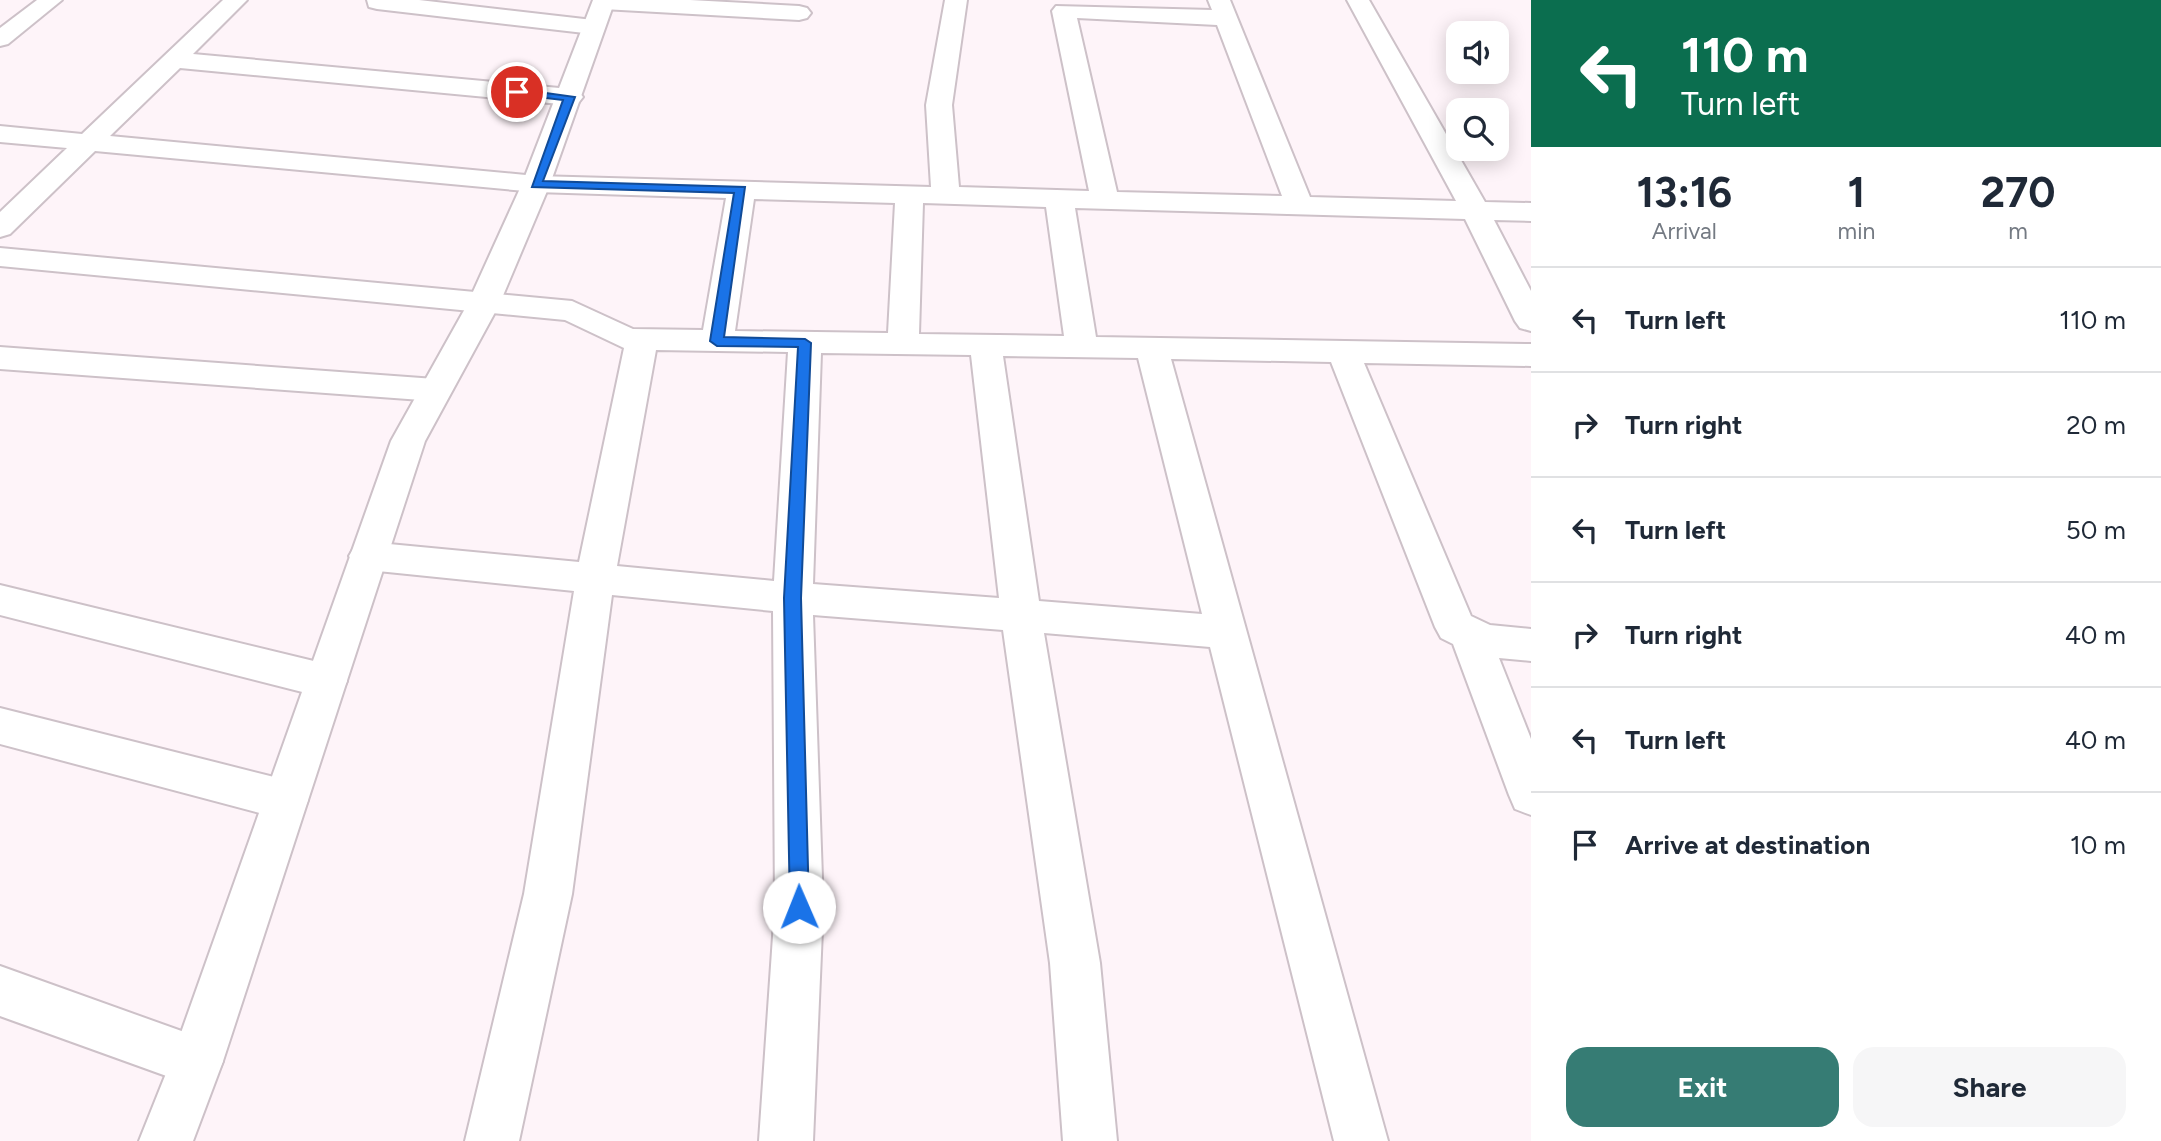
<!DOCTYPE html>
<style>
body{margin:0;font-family:Figtree,sans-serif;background:#f6f6f7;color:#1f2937;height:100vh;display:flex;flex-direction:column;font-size:26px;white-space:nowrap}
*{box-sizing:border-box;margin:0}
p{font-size:23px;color:#747a83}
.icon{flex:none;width:38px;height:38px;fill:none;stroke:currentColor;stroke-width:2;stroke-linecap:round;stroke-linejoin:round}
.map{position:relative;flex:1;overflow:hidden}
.details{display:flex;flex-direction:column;background:#fff;width:630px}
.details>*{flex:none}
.hud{background:#0b6e4f;color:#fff;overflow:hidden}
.controls{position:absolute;left:1446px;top:21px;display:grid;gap:14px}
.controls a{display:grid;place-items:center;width:63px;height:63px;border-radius:14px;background:#fff;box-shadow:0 4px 18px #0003;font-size:35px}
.pin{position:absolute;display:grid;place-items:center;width:60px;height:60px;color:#fff;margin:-30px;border:4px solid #fff;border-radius:50%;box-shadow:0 2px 7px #0007}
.me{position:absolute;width:77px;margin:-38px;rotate:359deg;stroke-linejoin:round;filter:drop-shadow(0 0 5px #0008)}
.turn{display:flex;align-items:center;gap:24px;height:147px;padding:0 35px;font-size:32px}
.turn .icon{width:91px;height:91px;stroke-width:2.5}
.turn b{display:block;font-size:49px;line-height:60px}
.eta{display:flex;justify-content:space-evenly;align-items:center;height:119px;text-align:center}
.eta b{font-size:42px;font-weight:700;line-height:49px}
.button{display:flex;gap:14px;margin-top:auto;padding:14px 35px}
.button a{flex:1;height:80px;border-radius:21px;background:#367c74;color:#fff;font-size:28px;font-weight:700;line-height:80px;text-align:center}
.button a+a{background:#f6f6f7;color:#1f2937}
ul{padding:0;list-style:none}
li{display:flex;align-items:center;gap:21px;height:105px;padding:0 35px;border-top:2px solid #e0e1e3}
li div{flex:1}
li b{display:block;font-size:26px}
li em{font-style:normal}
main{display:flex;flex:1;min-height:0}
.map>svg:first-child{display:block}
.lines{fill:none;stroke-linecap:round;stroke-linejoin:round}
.minor-casing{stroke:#cdc1c8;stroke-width:4}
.tertiary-casing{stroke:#cdc1c8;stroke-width:4}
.minor{fill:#fff;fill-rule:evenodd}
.tertiary{fill:#fff;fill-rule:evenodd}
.route{fill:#1a73e8;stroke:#114b97;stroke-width:2}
</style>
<main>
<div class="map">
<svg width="1531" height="1141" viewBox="0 0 1531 1141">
<rect width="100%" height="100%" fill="#fef4f9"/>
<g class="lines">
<!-- minor casing -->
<g class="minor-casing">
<g id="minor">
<path d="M37,0H62L8,44L0,46V28Z"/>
<path d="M223,0H247L193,54L570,89L579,92L583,97L579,102L570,105L180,68L110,136L536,176L931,187L926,105L945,0H967L952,105L959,187L1089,191L1052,11L1056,6L1212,10L1208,0H1230L1310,197L1456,201L1347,0H1369L1485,202L1531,203V221L1494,220L1531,291V331L1520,328L1515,321L1465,219L1075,208L1096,337L1531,344V366L1364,363L1471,616L1490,625L1531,629V661L1499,658L1531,739V815L1515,809L1509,795L1453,644L1441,638L1435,627L1331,362L1171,359L1388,1141H1334L1210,647L1044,633L1100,963L1117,1141H1063L1050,963L1003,630L813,615L823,907L813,1141H759L775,907L773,611L612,595L572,894L519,1141H465L524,894L574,591L368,570L355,566L349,556L355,546L368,542L579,562L624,348L565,320L0,266V248L572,301L633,329L703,330L726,198L536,192L95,151L10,234L0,237V212L67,148L0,142V126L82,134ZM1077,18L1217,25L1282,196L1117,192ZM754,199L895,203L888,333L735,331ZM923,203L1046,207L1064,336L919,334ZM656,350L788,352L774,581L617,566ZM821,353L971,355L999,598L813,584ZM1003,356L1138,358L1202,614L1039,601Z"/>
<path d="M367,0H419L593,20L601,22L605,27L601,32L593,34L377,9L369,7Z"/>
<path d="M593,0H690L799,6L807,8L811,13L807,18L799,20L603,9L595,7Z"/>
<path d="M0,347L435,379L447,382L452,390L447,398L435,401L0,369Z"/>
<path d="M0,585L326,664L341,669L347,681L341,693L326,698L0,615Z"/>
<path d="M0,708L286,780L302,786L308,800L302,814L286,820L0,744Z"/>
<path d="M0,966L215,1043L223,1061L215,1079L197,1087L0,1016Z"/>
</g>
</g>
<!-- tertiary casing -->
<g class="tertiary-casing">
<path id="tertiary" d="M593,0H615L550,184L499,305L425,441L223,1061L193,1141H139L171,1061L391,441L467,305L522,184Z"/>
</g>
<!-- minor -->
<use href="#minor" class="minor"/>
<!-- tertiary -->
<use href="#tertiary" class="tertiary"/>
</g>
<!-- route -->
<path class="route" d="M517,89L575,97L543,181L745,187L724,337L805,339L811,343L801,598L809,907L806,913L799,916L792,913L790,907L784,598L798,347L717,346L710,341L734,193L532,187L563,100L513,94L512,92Z"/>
</svg>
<div class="controls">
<a><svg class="icon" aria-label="sound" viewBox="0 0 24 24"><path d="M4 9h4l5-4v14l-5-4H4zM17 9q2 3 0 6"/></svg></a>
<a><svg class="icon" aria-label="search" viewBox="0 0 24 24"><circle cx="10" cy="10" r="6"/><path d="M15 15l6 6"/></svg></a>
</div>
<div class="pin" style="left:517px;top:92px;background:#d93025"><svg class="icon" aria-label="arrive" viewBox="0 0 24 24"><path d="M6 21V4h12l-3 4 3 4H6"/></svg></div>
<svg class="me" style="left:799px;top:907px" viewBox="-20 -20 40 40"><circle r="19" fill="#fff"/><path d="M0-13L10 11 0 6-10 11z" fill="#1a73e8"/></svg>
</div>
<section class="details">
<div class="hud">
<div class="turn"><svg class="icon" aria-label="left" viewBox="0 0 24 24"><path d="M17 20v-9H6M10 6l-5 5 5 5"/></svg><div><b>110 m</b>Turn left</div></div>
</div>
<div class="eta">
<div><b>13:16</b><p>Arrival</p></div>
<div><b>1</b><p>min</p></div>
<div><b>270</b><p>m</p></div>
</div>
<ul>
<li><svg class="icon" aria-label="left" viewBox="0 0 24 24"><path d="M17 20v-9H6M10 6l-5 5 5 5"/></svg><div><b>Turn left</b></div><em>110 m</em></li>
<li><svg class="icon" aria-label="right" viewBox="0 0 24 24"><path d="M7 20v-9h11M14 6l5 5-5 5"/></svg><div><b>Turn right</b></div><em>20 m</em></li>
<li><svg class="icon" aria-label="left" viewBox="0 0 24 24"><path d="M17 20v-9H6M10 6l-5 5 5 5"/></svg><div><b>Turn left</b></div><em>50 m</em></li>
<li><svg class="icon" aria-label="right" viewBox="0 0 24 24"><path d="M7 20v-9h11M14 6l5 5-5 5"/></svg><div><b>Turn right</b></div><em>40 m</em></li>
<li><svg class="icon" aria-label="left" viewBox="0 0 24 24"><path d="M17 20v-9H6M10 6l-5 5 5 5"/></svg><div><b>Turn left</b></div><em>40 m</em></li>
<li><svg class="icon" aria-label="arrive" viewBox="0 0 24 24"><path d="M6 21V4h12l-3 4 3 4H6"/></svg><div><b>Arrive at destination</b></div><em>10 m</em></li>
</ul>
<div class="button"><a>Exit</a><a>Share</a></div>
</section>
</main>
